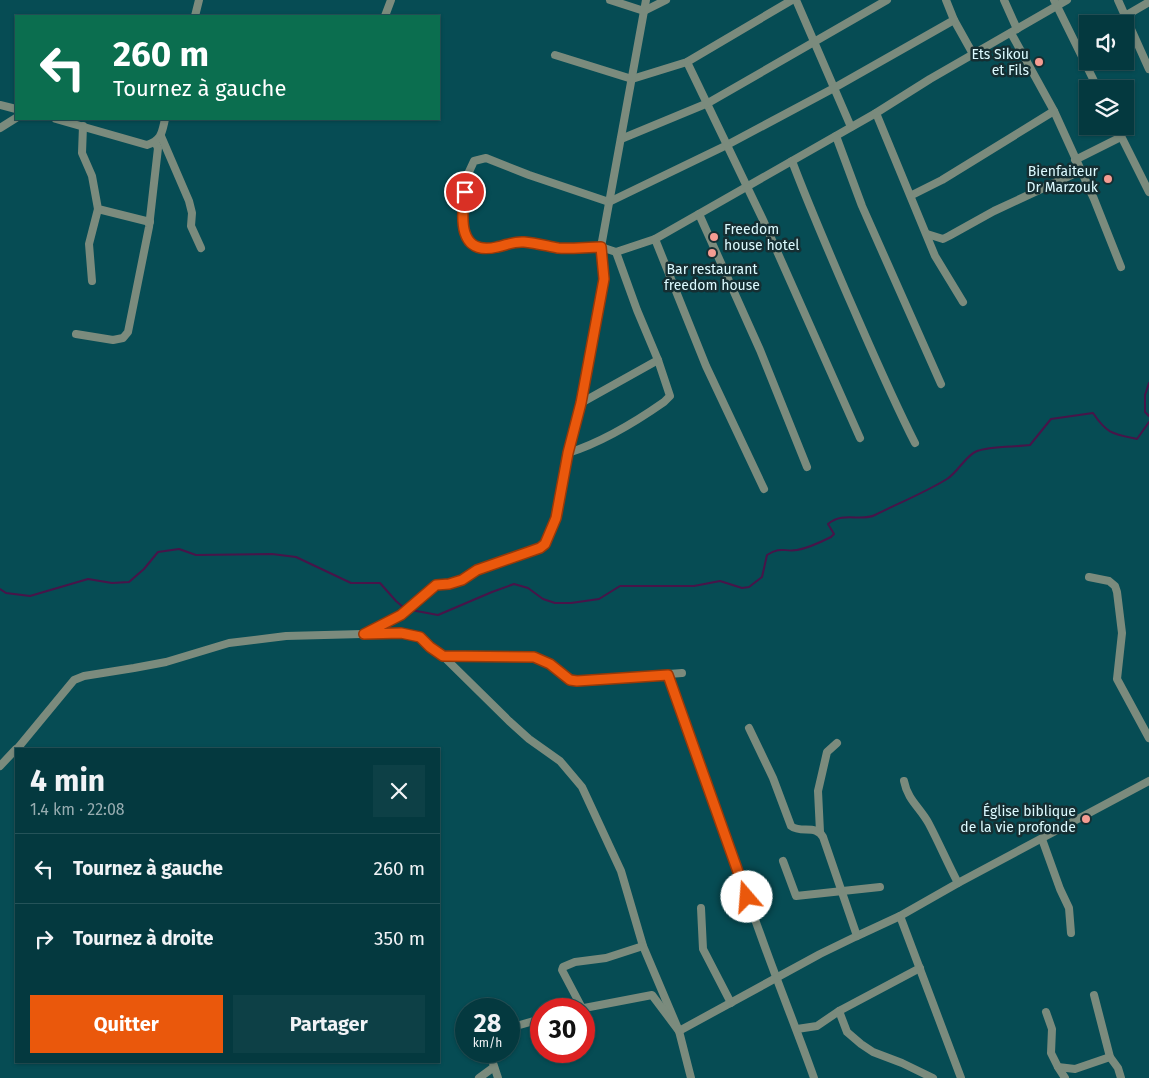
<!DOCTYPE html>
<html lang="fr">
<meta charset="utf-8">
<style>
body{margin:0;font-family:"Fira Sans",sans-serif;background:#0d4046;color:#f1f3f6;height:100vh;display:flex;flex-direction:column;font-size:19px;white-space:nowrap}
*{box-sizing:border-box;margin:0}
p{font-size:16px;color:#97acb0}
.icon{flex:none;width:28px;height:28px;fill:none;stroke:currentColor;stroke-width:2;stroke-linecap:round;stroke-linejoin:round}
.map{position:relative;flex:1;overflow:hidden}
.drawer{position:absolute;left:15px;top:748px;width:425px;height:315px;display:flex;flex-direction:column;background:#04393f;border-radius:0px;box-shadow:0 1px 4px #0004,0 0 0 1px #255359}
.drawer>*{flex:none}
.banner{position:absolute;left:15px;top:15px;width:425px;height:105px;border-radius:0px;box-shadow:0 1px 4px #0004,0 0 0 1px #255359;background:#0b6e4f;color:#fff;overflow:hidden}
.tools{position:absolute;left:1079px;top:15px;display:grid;gap:10px}
.tools a{display:grid;place-items:center;width:55px;height:55px;border-radius:0px;background:#04393f;box-shadow:0 1px 4px #0004,0 0 0 1px #255359;font-size:25px}
.speed{position:absolute;left:455px;top:998px;display:flex;gap:10px;font-size:25px;font-weight:700;text-align:center}
.speed>*{display:grid;place-content:center;width:65px;height:65px;border-radius:50%;background:#04393f;box-shadow:0 1px 4px #0004,0 0 0 1px #255359;line-height:1}
.speed small{font-size:12px;font-weight:400}
.speed .limit{border:8px solid #d22;background:#fff;color:#111}
.pin{position:absolute;display:grid;place-items:center;width:42px;height:42px;color:#fff;margin:-21px;border:2px solid #fff;border-radius:50%;box-shadow:0 1px 5px #0007}
.me{position:absolute;width:55px;margin:-28px;rotate:342deg;stroke-linejoin:round;filter:drop-shadow(0 0 4px #0008)}
.turn{display:flex;align-items:center;gap:18px;height:105px;padding:0 15px;font-size:22px}
.turn .icon{width:65px;height:65px;stroke-width:2.5}
.turn b{display:block;font-size:35px;line-height:42px}
.round{display:grid;place-items:center;flex:none;width:52px;height:52px;border-radius:0px;background:#0d4046}
.headline{display:flex;align-items:center;justify-content:space-between;height:85px;padding:0 15px}
h1{font-size:30px;font-weight:700;line-height:38px}
.cta{display:flex;gap:10px;margin-top:auto;padding:10px 15px}
.cta a{flex:1;height:58px;border-radius:0px;background:#ea580c;color:#fff;font-size:20px;font-weight:700;line-height:58px;text-align:center}
.cta a+a{background:#0d4046;color:#f1f3f6}
ul{padding:0;list-style:none}
li{display:flex;align-items:center;gap:15px;height:70px;padding:0 15px;border-top:1px solid #255359}
li div{flex:1}
li b{display:block;font-size:19px}
li em{font-style:normal}
.map>svg:first-child{display:block}
.lines{fill:none;stroke-linecap:round;stroke-linejoin:round}
.stream{stroke:#481449;stroke-width:2}
.minor{stroke:#7b8b7d;stroke-width:8}
.route-casing{stroke:#983908;stroke-width:12}
.route{stroke:#ea580c;stroke-width:9}
.poi-dot{fill:#f59c92;stroke:#152e32;stroke-width:2}
.labels{text-anchor:middle;dominant-baseline:central;stroke-width:5;stroke-linejoin:round;paint-order:stroke}
.poi-label{font-size:14px;fill:#dcfaff;stroke:#152e32;text-anchor:end}
</style>
<div class="map">
<svg width="1149" height="1078" viewBox="0 0 1149 1078">
<rect width="100%" height="100%" fill="#064c54"/>
<g class="lines">
<!-- stream -->
<g class="stream">
<path d="M1149,383L1145,395V412L1149,416"/>
<path d="M0,589L6,593L30,596L88,579L112,583L129,582L144,569L158,552L179,549L196,555L272,554L296,557L351,583H380L396,601L404,608"/>
<path d="M411,610L438,615L492,592L514,584L528,588L543,599L555,603H571L599,599L620,586H694L720,581L742,588L749,587L762,577L767,555C781,546 784,552 797,550C809,548 821,542 831,537L834,534L828,524C843,511 861,522 875,515C899,503 924,493 947,479C959,471 966,455 977,451C989,446 1016,447 1030,445L1051,419L1093,413C1107,434 1113,434 1137,439L1149,422"/>
</g>
<!-- minor -->
<g class="minor">
<path d="M610,0L644,11L666,0"/>
<path d="M796,0L851,127"/>
<path d="M946,0L954,20L973,54"/>
<path d="M1004,0L1017,29"/>
<path d="M1054,0L1098,89"/>
<path d="M1118,0L1149,69"/>
<path d="M195,16L199,0"/>
<path d="M385,16L391,0"/>
<path d="M1125,16L1149,2"/>
<path d="M954,20L834,88L727,145L609,202L529,175L486,158L474,161L468,174L462,210L464,233L469,243L482,248H497L510,243L522,242L560,248L601,247L616,252L655,239L876,113L930,79L1067,0"/>
<path d="M1011,33L1054,111L1094,199L1121,267"/>
<path d="M555,55L632,79L687,62L792,0"/>
<path d="M687,62L764,222L860,438"/>
<path d="M0,105L16,109"/>
<path d="M876,113L935,256L963,302"/>
<path d="M56,119L147,145C162,140 162,132 165,119"/>
<path d="M83,126L82,153L92,176L98,209L150,222"/>
<path d="M1116,126L1149,192"/>
<path d="M0,128L16,118"/>
<path d="M161,136L189,201L192,213L191,226L201,248"/>
<path d="M836,136L862,206L941,384"/>
<path d="M621,139L708,103L887,0"/>
<path d="M1075,160L1121,137"/>
<path d="M792,161C809,206 828,250 847,294C869,344 890,394 915,443"/>
<path d="M912,195L942,180L1054,111"/>
<path d="M699,214L760,350L807,467"/>
<path d="M927,234L943,239L949,236L994,211L1080,171"/>
<path d="M655,239L706,366L764,489"/>
<path d="M92,281L89,244L98,209"/>
<path d="M76,334L113,340L123,338L128,332L149,227L158,148L155,142"/>
<path d="M581,403L658,360"/>
<path d="M568,453C603,442 634,423 664,402L670,396L658,360L637,310L616,252"/>
<path d="M1089,577L1109,581L1115,586L1117,592L1122,633L1117,679L1149,738"/>
<path d="M364,634L401,615L436,585L449,584L462,580L477,570L491,564L503,562L540,548L545,544L556,518L568,453L581,403L603,279L601,247L646,0"/>
<path d="M443,656L509,721L529,739L560,761L582,787L621,871L643,946L679,1031L691,1078"/>
<path d="M668,675C699,762 729,849 761,936C778,984 797,1030 814,1078"/>
<path d="M17,749L74,680L84,676L134,668L166,662L229,643L286,636L401,633L420,637L429,647L443,656L534,657L549,664L570,680L577,681L682,673"/>
<path d="M0,766L16,749"/>
<path d="M904,781C908,801 920,807 929,824C939,843 948,864 958,883"/>
<path d="M820,832L818,791L827,752L837,743"/>
<path d="M1042,839L1060,889L1069,908L1071,933"/>
<path d="M783,861L796,896L880,887"/>
<path d="M701,908L703,949L731,1003"/>
<path d="M900,916L961,1078"/>
<path d="M857,936L900,916L958,883L1149,781"/>
<path d="M920,968L839,1011L847,1032L861,1044L873,1052L902,1063L933,1078"/>
<path d="M1094,995L1110,1057L1118,1068L1121,1078"/>
<path d="M582,1008L562,970L563,967L575,962L606,958L643,946"/>
<path d="M579,1009L652,995L679,1031L820,954L857,936L823,837C816,824 801,834 791,826L773,778L749,728"/>
<path d="M1046,1012L1052,1029L1051,1053L1058,1067L1075,1069L1110,1057"/>
<path d="M509,1028L541,1019"/>
<path d="M797,1029L817,1026L839,1011"/>
<path d="M489,1051L498,1078"/>
<path d="M1058,1067L1065,1078"/>
<path d="M479,1078L494,1067"/>
</g>
</g>
<g class="lines">
<!-- route casing -->
<g class="route-casing">
<path id="route" d="M465,192C461,218 458,256 497,247C507,245 514,241 524,242C535,243 547,246 558,248C572,249 587,247 601,247L604,279L581,403L568,453L556,518L545,544L540,548L477,570L462,580L449,584L436,585L401,615L364,634L401,633L420,637L430,647L443,656L534,657L550,664L570,680L577,681L668,675L747,897"/>
</g>
<!-- route -->
<use href="#route" class="route"/>
</g>
<!-- markers -->
<g class="poi-dot">
<circle cx="1039" cy="62" r="5"/>
<circle cx="1108" cy="179" r="5"/>
<circle cx="714" cy="237" r="5"/>
<circle cx="712" cy="253" r="5"/>
<circle cx="1086" cy="819" r="5"/>
</g>
<g class="labels">
<!-- poi labels -->
<g class="poi-label">
<text x="1029" y="54">Ets Sikou<tspan x="1029" dy="16">et Fils</tspan></text>
<text x="1098" y="171">Bienfaiteur<tspan x="1098" dy="16">Dr Marzouk</tspan></text>
<text x="724" y="229" text-anchor="start">Freedom<tspan x="724" dy="16">house hotel</tspan></text>
<text x="712" y="269" text-anchor="middle">Bar restaurant<tspan x="712" dy="16">freedom house</tspan></text>
<text x="1076" y="811">Église biblique<tspan x="1076" dy="16">de la vie profonde</tspan></text>
</g>
</g>
</svg>
<div class="tools">
<a><svg class="icon" aria-label="sound" viewBox="0 0 24 24"><path d="M4 9h4l5-4v14l-5-4H4zM17 9q2 3 0 6"/></svg></a>
<a><svg class="icon" aria-label="layers" viewBox="0 0 24 24"><path d="M12 4l9 5-9 5-9-5zM3 14l9 5 9-5"/></svg></a>
</div>
<div class="speed"><div>28<small>km/h</small></div><div class="limit">30</div></div>
<div class="pin" style="left:465px;top:192px;background:#d93025"><svg class="icon" aria-label="arrive" viewBox="0 0 24 24"><path d="M6 21V4h12l-3 4 3 4H6"/></svg></div>
<svg class="me" style="left:747px;top:897px" viewBox="-20 -20 40 40"><circle r="19" fill="#fff"/><path d="M0-13L10 11 0 6-10 11z" fill="#ea580c"/></svg>
<div class="banner">
<div class="turn"><svg class="icon" aria-label="left" viewBox="0 0 24 24"><path d="M17 20v-9H6M10 6l-5 5 5 5"/></svg><div><b>260 m</b>Tournez à gauche</div></div>
</div>
<section class="drawer">
<div class="headline"><div><h1>4 min</h1><p>1.4 km · 22:08</p></div><a class="round"><svg class="icon" aria-label="close" viewBox="0 0 24 24"><path d="M6 6l12 12M18 6L6 18"/></svg></a></div>
<ul>
<li><svg class="icon" aria-label="left" viewBox="0 0 24 24"><path d="M17 20v-9H6M10 6l-5 5 5 5"/></svg><div><b>Tournez à gauche</b></div><em>260 m</em></li>
<li><svg class="icon" aria-label="right" viewBox="0 0 24 24"><path d="M7 20v-9h11M14 6l5 5-5 5"/></svg><div><b>Tournez à droite</b></div><em>350 m</em></li>
</ul>
<div class="cta"><a>Quitter</a><a>Partager</a></div>
</section>
</div>
